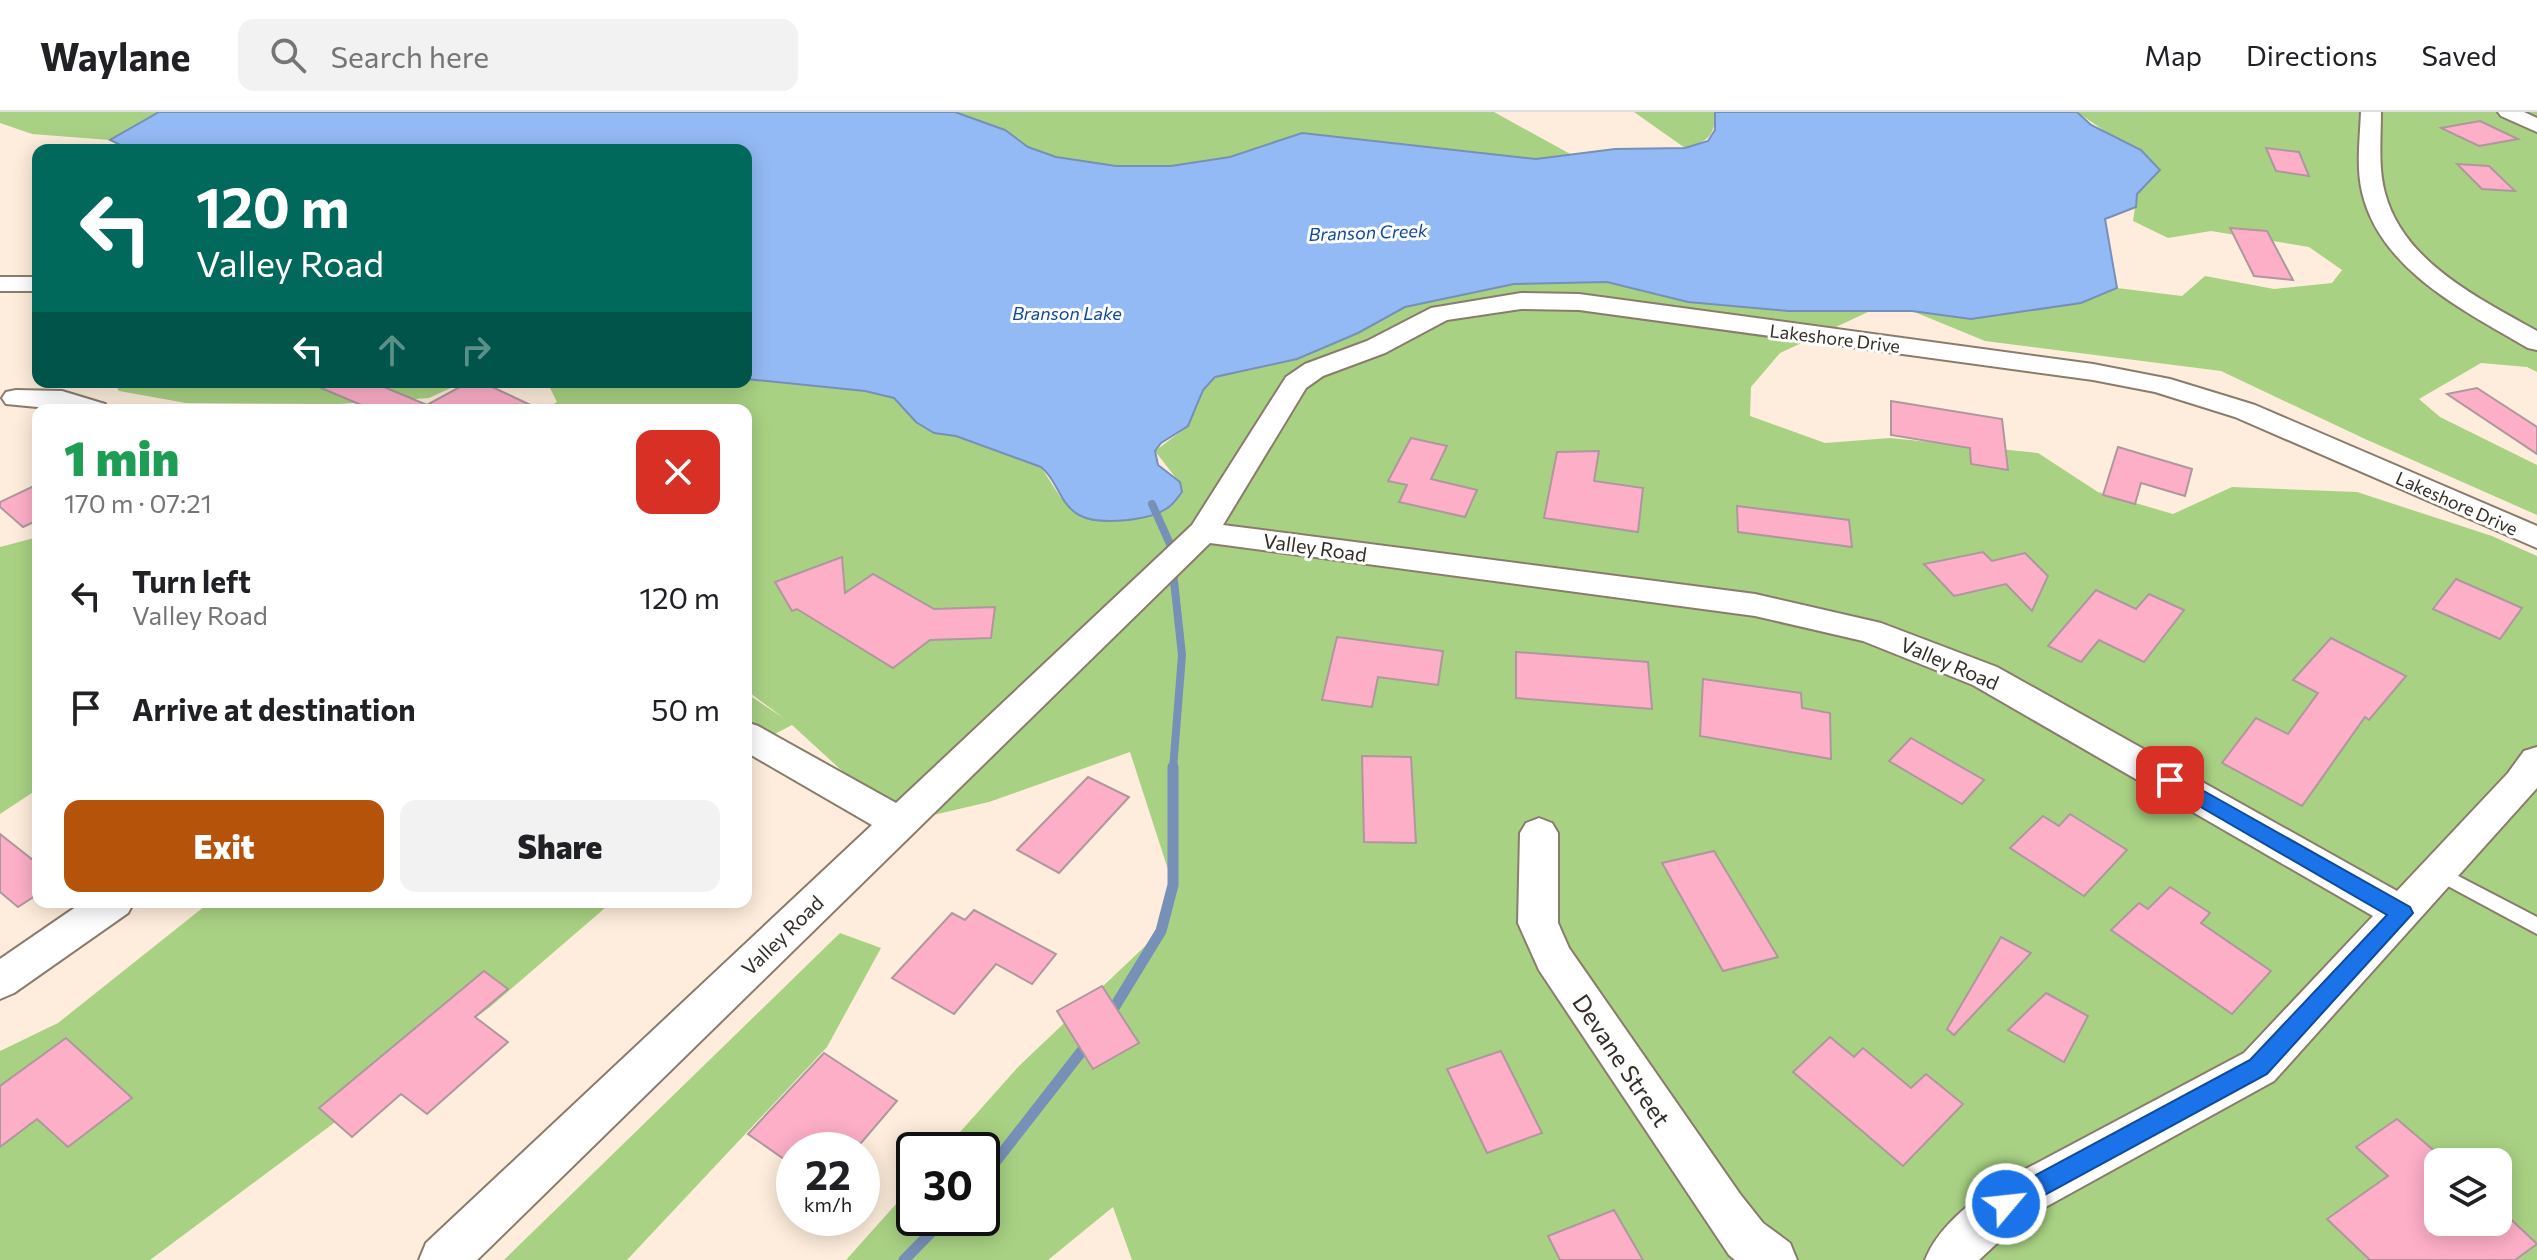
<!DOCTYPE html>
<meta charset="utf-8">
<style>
body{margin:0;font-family:Commissioner,sans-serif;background:#f2f2f2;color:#202124;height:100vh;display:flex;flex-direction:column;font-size:30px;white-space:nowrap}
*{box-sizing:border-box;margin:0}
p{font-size:26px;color:#757577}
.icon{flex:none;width:44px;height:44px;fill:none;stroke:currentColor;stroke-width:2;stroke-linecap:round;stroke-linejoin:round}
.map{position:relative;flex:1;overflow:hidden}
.sheet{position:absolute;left:32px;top:292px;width:720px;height:504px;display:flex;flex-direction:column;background:#fff;border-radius:16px;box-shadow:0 4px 20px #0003}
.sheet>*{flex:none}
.banner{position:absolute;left:32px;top:32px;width:720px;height:244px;border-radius:16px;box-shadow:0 4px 20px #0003;background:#00695c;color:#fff;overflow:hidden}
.tools{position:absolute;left:2424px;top:1036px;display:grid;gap:16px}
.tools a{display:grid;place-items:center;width:88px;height:88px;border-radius:16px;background:#fff;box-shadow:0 4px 20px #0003;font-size:40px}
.speed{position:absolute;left:776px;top:1020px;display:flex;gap:16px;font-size:40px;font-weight:700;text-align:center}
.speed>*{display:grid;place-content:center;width:104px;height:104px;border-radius:50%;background:#fff;box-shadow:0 4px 20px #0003;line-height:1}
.speed small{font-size:20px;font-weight:400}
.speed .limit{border:4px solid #111;border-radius:12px;background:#fff;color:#111}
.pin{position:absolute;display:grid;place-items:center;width:68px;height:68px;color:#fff;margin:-34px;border-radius:16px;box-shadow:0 4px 12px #0006}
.me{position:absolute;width:88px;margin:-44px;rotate:62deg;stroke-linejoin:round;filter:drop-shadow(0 0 6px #0008)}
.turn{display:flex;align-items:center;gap:28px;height:168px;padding:0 32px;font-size:36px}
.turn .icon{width:104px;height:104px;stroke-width:2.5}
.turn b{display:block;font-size:56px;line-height:68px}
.lanes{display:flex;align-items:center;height:76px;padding:0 32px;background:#0003;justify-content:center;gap:40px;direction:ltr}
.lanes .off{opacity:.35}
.round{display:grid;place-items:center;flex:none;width:84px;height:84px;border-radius:16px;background:#f2f2f2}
.summary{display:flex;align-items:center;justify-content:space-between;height:136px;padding:0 32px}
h1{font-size:48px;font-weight:800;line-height:60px;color:#1e9e55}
.primary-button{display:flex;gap:16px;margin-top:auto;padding:16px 32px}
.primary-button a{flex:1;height:92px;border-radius:16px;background:#b45309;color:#fff;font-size:32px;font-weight:800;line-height:92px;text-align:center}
.primary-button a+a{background:#f2f2f2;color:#202124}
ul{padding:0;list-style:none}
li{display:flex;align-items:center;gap:24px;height:112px;padding:0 32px}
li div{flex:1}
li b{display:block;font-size:30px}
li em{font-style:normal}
header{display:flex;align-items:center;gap:48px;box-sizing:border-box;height:112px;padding:0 40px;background:#fff;border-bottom:2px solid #e0e0e0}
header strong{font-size:38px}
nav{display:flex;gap:44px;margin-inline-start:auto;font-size:28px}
.search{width:560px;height:72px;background:#f2f2f2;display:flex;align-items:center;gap:20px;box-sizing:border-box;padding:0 28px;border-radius:16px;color:#757577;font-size:30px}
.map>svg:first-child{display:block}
.green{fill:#a9d183;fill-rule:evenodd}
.water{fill:#94baf5;stroke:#7790b7;stroke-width:2}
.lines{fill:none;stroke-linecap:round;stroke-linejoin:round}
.stream-far1{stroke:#7790b7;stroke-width:8}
.stream{stroke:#7790b7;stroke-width:11}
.building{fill:#fdafc8;stroke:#ae979d;stroke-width:2}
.lane-casing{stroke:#8a7c6c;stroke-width:4}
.street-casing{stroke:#8a7c6c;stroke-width:4}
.lane{fill:#fff;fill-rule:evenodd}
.street{fill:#fff;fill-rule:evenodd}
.route{fill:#1a73e8;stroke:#114b97;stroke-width:2}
.labels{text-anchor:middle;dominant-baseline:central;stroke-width:6;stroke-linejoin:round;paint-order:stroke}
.far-water-label{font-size:18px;font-style:italic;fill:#10489d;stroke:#fdfdfd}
.far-street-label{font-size:18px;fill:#332d26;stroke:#fdfdfd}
.street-label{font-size:20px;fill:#332d26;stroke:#fdfdfd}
.near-street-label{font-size:24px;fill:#332d26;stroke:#fdfdfd}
</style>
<header>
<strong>Waylane</strong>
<div class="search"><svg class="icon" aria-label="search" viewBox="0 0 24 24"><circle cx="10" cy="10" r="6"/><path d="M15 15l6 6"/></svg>Search here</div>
<nav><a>Map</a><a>Directions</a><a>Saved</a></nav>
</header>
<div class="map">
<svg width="2537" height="1148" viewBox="0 0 2537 1148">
<rect width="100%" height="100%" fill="#feeddc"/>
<!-- green -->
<g class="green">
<path d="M0,0H159L110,28L32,22L0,11Z"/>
<path d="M955,0H1494L1572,43L1536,47L1302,21L1230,45L1171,54H1116L1056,45L1028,35L1005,18Z"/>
<path d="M1634,0H1715C1715,25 1708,29 1685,36Z"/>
<path d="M2077,0H2537V260L2527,255L2481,251L2419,287L2440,305L2537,353V403L2365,327L2221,259L1985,229L1912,199L1971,207L2081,191L2117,176L2182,184L2205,164L2274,177L2332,171L2342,158L2309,135L2211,119L2168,126L2133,109L2137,82L2160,57Z"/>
<path d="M1572,169L1607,170L1688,190L1788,199L1868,200L1780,241L1751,275L1750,304L1825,331L1890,326L2038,341L2098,380L2173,402L2232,375L2357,380L2492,424L2537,444V1148H1132L1113,1095L1048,1148H846L914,1072V1106H982V1038H944L1019,954L1161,819L1173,773L1130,640L989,690L899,711L792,613L746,637V581L785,607L746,578V298H542L557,290L547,270H746V267L865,279L895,286L916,310L1041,355L1061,386L1179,370L1155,339L1188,314L1203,278L1215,265L1297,247L1358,221L1405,195L1514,172ZM2438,1050H2498V1110H2438Z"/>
<path d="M113,270H464L429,286L338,292L186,291L119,279Z"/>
<path d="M38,425V677L0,702V435Z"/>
<path d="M210,790H612L490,895L150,1148H0V939L58,911Z"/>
<path d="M840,821L881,836L827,935L627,1148H504Z"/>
</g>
<!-- water -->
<path class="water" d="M159,0H955L1005,18L1028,35L1056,45L1116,54H1171L1230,45L1302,21L1536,47L1615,37L1685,36L1708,29L1715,18V0H2077L2091,13L2141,38L2160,58L2137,82L2136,95L2105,107L2117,176L2081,191L1971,207L1912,199H1788L1688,190L1607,170L1514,172L1405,195L1358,221L1297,247L1215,265L1203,278L1188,314L1161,331L1155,339L1158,353L1180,370L1182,380C1178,385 1174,391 1170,394C1152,409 1099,414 1079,403C1059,392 1058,368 1041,355L956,324L934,321L916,310L894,286L865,279L746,267V38H131L110,28Z"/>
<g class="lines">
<!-- stream-far1 -->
<path class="stream-far1" d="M1152,392L1170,432L1182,543L1173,657"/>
<!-- stream -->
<g class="stream">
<path d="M1109,904L1161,819L1173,773V655"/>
<path d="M982,1067L1088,931"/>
<path d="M904,1148L945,1106"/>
</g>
</g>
<!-- building -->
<g class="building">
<path d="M2480,9L2518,27L2479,34L2441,16Z"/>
<path d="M2266,36L2299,40L2309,64L2276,59Z"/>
<path d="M2457,52L2489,54L2515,79L2482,77Z"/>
<path d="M2230,116L2267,119L2293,168L2254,164Z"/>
<path d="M307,270H372L427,293L469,270H482L541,298H373Z"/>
<path d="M2477,276L2537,315V342L2447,282Z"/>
<path d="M1891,289L2002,307L2008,358L1971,352L1970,336L1891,323Z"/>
<path d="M1411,326L1447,334L1431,367L1477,378L1465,405L1399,390L1407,373L1388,369Z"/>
<path d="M2118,335L2192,357L2185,384L2141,371L2135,392L2103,383Z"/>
<path d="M1599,339L1594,369L1643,376L1638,420L1544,406L1557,340Z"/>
<path d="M38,372V408L23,415L0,395V390Z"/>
<path d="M1737,394L1849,408L1852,435L1738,420Z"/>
<path d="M1983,440L1992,449L2025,441L2048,464L2032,499L2006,472L1954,484L1924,452Z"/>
<path d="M842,445L845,481L873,462L934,497L995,495L991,526L930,528L893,556L797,497L792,499L775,470Z"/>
<path d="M2456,467L2522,496L2500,527L2433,497Z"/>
<path d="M2096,478L2136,497L2149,482L2184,498L2144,550L2099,528L2081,550L2048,534Z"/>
<path d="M1337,525L1443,539L1438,573L1378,565L1372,595L1322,588Z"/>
<path d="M2331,526L2406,564L2369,608L2365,605L2302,694L2222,651L2256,606L2288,622L2318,581L2293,568Z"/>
<path d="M1516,540L1648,550L1652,597L1516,586Z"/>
<path d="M1703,567L1801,581L1802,596L1830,601L1831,647L1700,624Z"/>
<path d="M1911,626L1984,668L1962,692L1889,649Z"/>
<path d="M1362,644L1411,645L1416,731L1364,730Z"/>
<path d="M1088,665L1129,685L1059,761L1017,738Z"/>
<path d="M2070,702L2127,738L2084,784L2010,736L2043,704L2059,714Z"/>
<path d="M0,722L38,752V782L18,795L0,780Z"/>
<path d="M1714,739L1778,845L1723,859L1662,751Z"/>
<path d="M2170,775L2210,801L2201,811L2271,859L2232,902L2111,818L2139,791L2148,797Z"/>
<path d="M974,798L1056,842L1032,872L996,852L954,902L892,866L952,801L965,808Z"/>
<path d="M2001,825L2031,841L1954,923L1947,917Z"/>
<path d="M484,859L508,877L475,905L508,930L427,1002L401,982L352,1025L319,996Z"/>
<path d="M1102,874L1139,931L1093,957L1057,899Z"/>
<path d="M2046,881L2088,904L2064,950L2008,918Z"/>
<path d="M1830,925L1854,945L1863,936L1911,976L1926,962L1963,992L1903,1054L1793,960Z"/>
<path d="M66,926L132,986L68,1035L37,1007L0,1035V974Z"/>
<path d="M1501,939L1542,1021L1487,1041L1447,957Z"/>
<path d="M824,941L897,989L855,1038H794V1054L748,1022Z"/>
<path d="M2397,1007L2438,1042V1110H2498V1095L2537,1132L2515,1148H2370L2327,1107L2388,1064L2356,1035Z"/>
<path d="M1614,1098L1643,1148H1560L1548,1124Z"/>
</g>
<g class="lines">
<!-- lane casing -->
<g class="lane-casing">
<path id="lane" d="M2439,754L2537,805V822L2433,766L2430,761L2433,756Z"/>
</g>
<!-- street casing -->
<g class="street-casing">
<g id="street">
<path d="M2361,0H2381C2381,27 2378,55 2385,81C2403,150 2480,187 2537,219V238L2528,236C2465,199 2380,158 2362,80C2356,54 2360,26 2361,0Z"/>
<path d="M2498,0H2524L2537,6V20L2501,4Z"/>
<rect x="0" y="165" width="38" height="14"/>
<path d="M1521,181L1579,182L2093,252L2170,267L2255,293L2537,414V436L2235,305L2155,280L2093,268L1579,198L1521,197L1447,208L1385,241L1323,264L1306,276L1223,413L1755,482L1881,511L1997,555L2397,779L2508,661L2524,639L2537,635V676L2274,969L2022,1108L1979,1148H1925C1938,1116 1964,1097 1990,1076L2244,941L2373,804L1973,573L1863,529L1755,504L1210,431L477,1148H419L426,1131L872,713L746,640V610L758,614L896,691L1192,413L1286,265L1305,252L1367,229L1431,196Z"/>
<path d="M16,278L62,279L105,292L109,298H68L6,292L2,286L6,280Z"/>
<path d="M1539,706L1552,711L1558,721V811L1569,836L1740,1082L1763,1111L1790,1131L1797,1148H1735L1729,1143L1539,858L1518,811L1520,721L1526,711Z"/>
<path d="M83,790H134L128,801L14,881L0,887V847Z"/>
</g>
</g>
<!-- lane -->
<use href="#lane" class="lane"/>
<!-- street -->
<use href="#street" class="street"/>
</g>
<!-- route -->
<path class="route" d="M2170,660L2410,795L2413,801L2267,962L2006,1104L1997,1100L1994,1092L1997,1084L2250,948L2387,803L2163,673L2160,668L2163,662Z"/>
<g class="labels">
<!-- far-water labels -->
<g class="far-water-label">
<text transform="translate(1368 120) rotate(-2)">Branson Creek</text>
<text x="1067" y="201">Branson Lake</text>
</g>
<!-- far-street labels -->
<g class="far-street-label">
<text transform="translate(1835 226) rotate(7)">Lakeshore Drive</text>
<text transform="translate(2457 391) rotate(24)">Lakeshore Drive</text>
</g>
<!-- street labels -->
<g class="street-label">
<text transform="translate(1315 435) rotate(8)">Valley Road</text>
<text transform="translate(1950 551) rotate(23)">Valley Road</text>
<text transform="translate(782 823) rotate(-44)">Valley Road</text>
</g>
<!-- near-street labels -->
<g class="near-street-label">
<text transform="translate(1622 948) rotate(56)">Devane Street</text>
</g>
</g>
</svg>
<div class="tools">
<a><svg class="icon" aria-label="layers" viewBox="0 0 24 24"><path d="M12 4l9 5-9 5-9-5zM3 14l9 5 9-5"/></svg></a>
</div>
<div class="speed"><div>22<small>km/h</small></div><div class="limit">30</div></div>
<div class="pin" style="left:2170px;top:668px;background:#d93025"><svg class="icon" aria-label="arrive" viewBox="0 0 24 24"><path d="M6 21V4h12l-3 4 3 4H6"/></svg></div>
<svg class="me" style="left:2006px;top:1092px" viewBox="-20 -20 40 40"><circle r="17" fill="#1a73e8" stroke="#fff" stroke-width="3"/><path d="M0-11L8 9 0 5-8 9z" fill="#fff"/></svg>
<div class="banner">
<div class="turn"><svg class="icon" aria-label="left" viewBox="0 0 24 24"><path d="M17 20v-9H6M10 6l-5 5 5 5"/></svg><div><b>120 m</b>Valley Road</div></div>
<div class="lanes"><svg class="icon" aria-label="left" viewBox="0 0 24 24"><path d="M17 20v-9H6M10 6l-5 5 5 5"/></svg><svg class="icon off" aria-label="ahead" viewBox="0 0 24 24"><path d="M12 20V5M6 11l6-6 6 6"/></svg><svg class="icon off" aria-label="right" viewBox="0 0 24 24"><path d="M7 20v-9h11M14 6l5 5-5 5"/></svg></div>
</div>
<section class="sheet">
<div class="summary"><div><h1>1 min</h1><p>170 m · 07:21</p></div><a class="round" style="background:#d93025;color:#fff"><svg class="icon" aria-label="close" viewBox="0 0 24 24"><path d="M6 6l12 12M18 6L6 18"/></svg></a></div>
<ul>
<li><svg class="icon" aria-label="left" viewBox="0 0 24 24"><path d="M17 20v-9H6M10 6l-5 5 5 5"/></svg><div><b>Turn left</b><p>Valley Road</p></div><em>120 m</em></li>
<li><svg class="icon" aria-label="arrive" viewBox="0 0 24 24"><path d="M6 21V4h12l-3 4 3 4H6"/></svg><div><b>Arrive at destination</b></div><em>50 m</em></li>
</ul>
<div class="primary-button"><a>Exit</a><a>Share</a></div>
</section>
</div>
